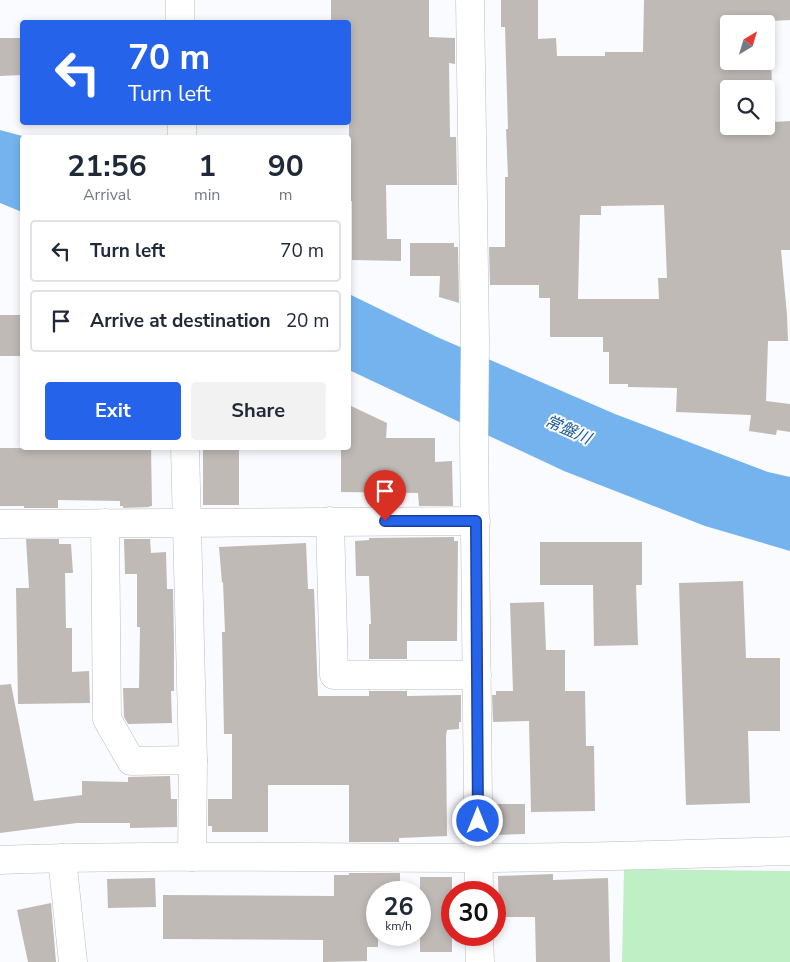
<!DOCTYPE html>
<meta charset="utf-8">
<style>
body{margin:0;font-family:"Nunito Sans","Noto Sans JP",sans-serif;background:#f2f2f3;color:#1f2937;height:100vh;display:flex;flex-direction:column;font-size:19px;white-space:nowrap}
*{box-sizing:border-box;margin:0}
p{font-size:16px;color:#747a83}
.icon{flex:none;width:28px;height:28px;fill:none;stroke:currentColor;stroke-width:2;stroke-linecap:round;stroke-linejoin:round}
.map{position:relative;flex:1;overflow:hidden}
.sheet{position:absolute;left:20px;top:135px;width:331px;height:315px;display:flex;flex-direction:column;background:#fff;border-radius:5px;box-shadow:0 2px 8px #0003}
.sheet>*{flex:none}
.hud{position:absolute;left:20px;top:20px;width:331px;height:105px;border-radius:5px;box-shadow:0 2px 8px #0003;background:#2563eb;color:#fff;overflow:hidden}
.needle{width:32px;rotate:38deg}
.fabs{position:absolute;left:720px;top:15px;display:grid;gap:10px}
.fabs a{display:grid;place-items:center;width:55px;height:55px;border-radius:5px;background:#fff;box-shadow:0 2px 8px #0003;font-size:25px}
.speed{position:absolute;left:366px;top:881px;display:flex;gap:10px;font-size:25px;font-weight:700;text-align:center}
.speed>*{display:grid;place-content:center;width:65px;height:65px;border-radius:50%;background:#fff;box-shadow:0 2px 8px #0003;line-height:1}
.speed small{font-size:12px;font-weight:400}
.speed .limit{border:8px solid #d22;background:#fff;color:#111}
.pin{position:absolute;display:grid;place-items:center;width:42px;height:42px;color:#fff;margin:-51px -21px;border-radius:50% 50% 50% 0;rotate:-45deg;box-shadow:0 0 5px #0007}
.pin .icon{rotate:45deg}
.me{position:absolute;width:55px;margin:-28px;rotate:0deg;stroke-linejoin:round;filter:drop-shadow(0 0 4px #0008)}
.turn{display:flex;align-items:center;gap:18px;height:105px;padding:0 25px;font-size:22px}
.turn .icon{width:65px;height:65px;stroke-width:2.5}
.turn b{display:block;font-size:35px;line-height:42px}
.eta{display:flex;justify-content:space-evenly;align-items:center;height:85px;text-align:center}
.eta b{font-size:30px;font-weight:700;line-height:35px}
.cta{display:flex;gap:10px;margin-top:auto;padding:10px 25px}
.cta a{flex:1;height:58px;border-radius:5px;background:#2563eb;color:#fff;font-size:20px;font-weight:700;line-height:58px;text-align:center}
.cta a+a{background:#f2f2f3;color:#1f2937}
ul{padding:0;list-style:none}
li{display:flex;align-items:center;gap:15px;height:62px;margin:0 10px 8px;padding:0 15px;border:2px solid #e0e1e3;border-radius:5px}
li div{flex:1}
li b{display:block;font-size:19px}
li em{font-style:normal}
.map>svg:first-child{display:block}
.green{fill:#bfefc4}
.water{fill:#75b3ef}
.building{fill:#bfbab6;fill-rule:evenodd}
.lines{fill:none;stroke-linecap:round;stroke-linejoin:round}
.street-casing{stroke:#babdc2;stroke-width:29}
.street{stroke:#fff;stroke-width:28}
.route-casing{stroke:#184099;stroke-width:12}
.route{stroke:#2563eb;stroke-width:9}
.labels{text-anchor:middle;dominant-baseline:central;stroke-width:4;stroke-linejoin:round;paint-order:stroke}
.water-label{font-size:16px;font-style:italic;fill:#175990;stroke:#fafbff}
</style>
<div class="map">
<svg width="790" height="962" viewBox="0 0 790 962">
<rect width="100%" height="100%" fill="#fafbff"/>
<!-- green -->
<path class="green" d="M624,869L790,871V962H622Z"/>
<!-- water -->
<g class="water">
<path d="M0,130L26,137L22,138V212L0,203Z"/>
<path d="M349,294L437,337L615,414L768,472L790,477V551L705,526L564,471L349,370Z"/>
</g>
<!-- building -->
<g class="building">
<path d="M331,0H429V37L455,38V64L449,63L450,137H456L457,185H386L387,239H401V261L352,260V201H349V22H331Z"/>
<path d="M501,0H538V39L556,38L557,56H605V52H643L644,0H790V20L770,21L773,122L790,121V250H781L787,315L788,341H768L766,401L790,404V432L777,430L776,435L749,431L751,415L676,412L677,388L628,387V384H609V352H603V337H550V298H539V285H490L489,247H505V177H508L506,129H508L505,27H501ZM729,24H766V61H729ZM729,89H766V126H729ZM664,205L667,278H658L659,299H578L580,215H601V206Z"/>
<path d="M0,38H22V75L0,76Z"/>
<path d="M410,243H454V247H458L459,303L439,297L440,276H410Z"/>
<rect x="0" y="315" width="22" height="41"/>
<path d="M349,405L387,423L386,438H435V462L452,461L453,506H419L418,493L341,492V449H349Z"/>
<path d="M0,448H151L152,506H149L150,507L123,508V506H120V501L58,500V508H24V506H0Z"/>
<rect x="203" y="448" width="36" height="57"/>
<path d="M454,537V541H458L457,641H407V659H369V624H371L369,576H356L355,541L369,540V538Z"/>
<path d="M26,539H59V544H71L73,573H65L66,628H72V672L89,671L90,703L18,704L16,588H29Z"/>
<path d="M124,539H150L151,553L166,552L167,589H173L174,644V691H171L172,723L128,724L124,717L123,688H139L140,627H137V574H125Z"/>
<path d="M540,542H642V585H636L638,645L594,646L593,585H540Z"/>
<path d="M306,543L308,589H314L318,696H369V691H407V696L461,695V722H459V729L447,730L446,736L447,836L399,838V842H349V785H268V832H212V826H208V799H232V734H224L222,632H225L223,582L222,583L219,547Z"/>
<path d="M743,581L746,658H780V731H748L750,803L686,805L679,583Z"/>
<path d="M544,602L546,650H565V691H585L586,746H594L595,811L531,812L529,721L493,722L492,695H496V691H513L510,603Z"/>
<path d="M11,684L34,801L82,795V781L128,782V777L170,776L171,799H177V827L130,828V823H77L0,833V685Z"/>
<path d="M496,804H525V834L497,835Z"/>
<path d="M349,873H400V892H378V947H367V961L323,962V940L163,939V895L334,896V875H349Z"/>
<path d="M553,874V880L608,878L610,962H536L535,917H499L498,876Z"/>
<rect x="420" y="877" width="32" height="75"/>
<path d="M155,878L156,907L108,908L107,879Z"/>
<path d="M51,903L56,962H28L17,910Z"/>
</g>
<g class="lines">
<!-- street casing -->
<g class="street-casing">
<g id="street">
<path d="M470,0L475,340L474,440L479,892"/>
<path d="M180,22V0"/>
<path d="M182,122V138"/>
<path d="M185,448L193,760L192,857"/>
<path d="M330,521L334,675H477"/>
<path d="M105,523L107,719L131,761L193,760"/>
<path d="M0,524L476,521"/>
<path d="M62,858L73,962"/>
<path d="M0,860C159,854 318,858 476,858C581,858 686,854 790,851"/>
<path d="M479,935L480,962"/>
</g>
</g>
<!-- street -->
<use href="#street" class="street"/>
</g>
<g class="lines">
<!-- route casing -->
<g class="route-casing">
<path id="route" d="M385,521H476L478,821"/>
</g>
<!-- route -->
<use href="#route" class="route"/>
</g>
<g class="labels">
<!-- water labels -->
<g class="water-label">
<text transform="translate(568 430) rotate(24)">常盤川</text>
</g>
</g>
</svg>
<div class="fabs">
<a><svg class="needle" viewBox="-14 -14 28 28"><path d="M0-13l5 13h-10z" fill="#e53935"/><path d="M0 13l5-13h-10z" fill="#747a83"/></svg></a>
<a><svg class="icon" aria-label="search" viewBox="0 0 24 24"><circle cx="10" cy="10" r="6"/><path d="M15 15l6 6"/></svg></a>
</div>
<div class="speed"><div>26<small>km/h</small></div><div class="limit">30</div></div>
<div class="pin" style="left:385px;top:521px;background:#d93025"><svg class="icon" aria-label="arrive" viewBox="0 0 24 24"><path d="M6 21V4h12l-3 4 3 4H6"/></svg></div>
<svg class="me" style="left:478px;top:821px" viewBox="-20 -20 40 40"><circle r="17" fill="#2563eb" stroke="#fff" stroke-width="3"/><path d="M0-11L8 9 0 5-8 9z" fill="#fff"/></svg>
<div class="hud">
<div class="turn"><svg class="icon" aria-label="left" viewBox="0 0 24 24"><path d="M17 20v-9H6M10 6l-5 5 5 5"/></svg><div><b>70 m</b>Turn left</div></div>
</div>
<section class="sheet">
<div class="eta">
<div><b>21:56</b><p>Arrival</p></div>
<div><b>1</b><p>min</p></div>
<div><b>90</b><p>m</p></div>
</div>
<ul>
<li><svg class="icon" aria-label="left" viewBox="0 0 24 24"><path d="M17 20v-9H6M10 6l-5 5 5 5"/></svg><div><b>Turn left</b></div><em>70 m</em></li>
<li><svg class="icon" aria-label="arrive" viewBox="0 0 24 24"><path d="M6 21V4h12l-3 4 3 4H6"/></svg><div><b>Arrive at destination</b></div><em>20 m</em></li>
</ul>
<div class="cta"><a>Exit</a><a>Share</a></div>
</section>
</div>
